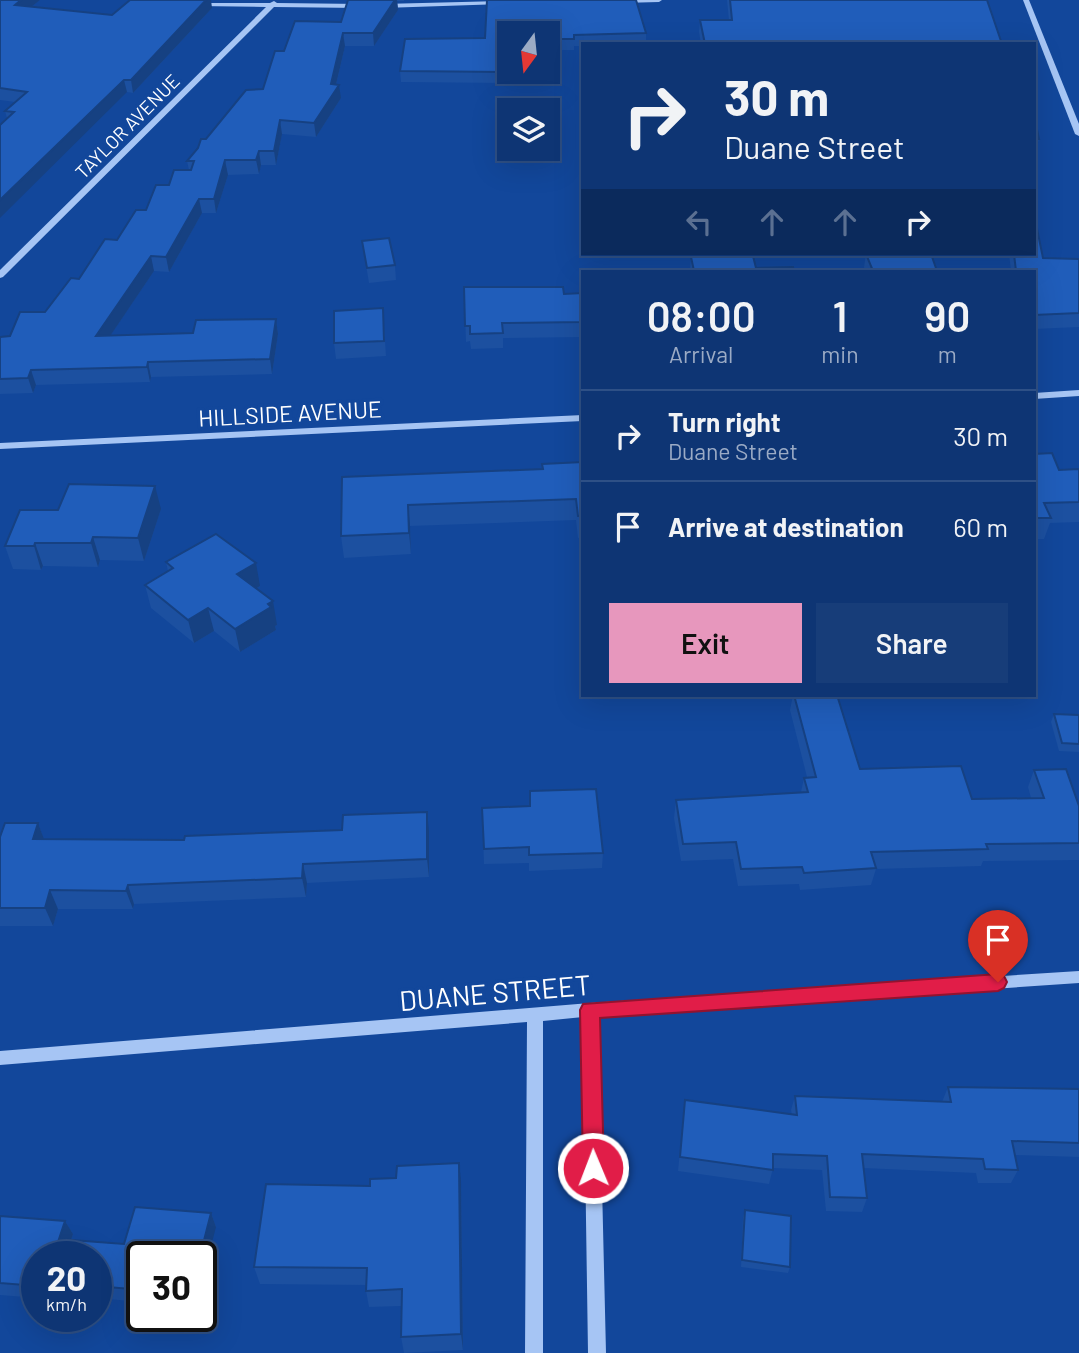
<!DOCTYPE html>
<style>
body{margin:0;font-family:Barlow,sans-serif;background:#173d79;color:#f1f3f6;height:100vh;display:flex;flex-direction:column;font-size:26px;white-space:nowrap}
*{box-sizing:border-box;margin:0}
p{font-size:23px;color:#9babc5}
.icon{flex:none;width:38px;height:38px;fill:none;stroke:currentColor;stroke-width:2;stroke-linecap:round;stroke-linejoin:round}
.map{position:relative;flex:1;overflow:hidden}
.sheet{position:absolute;left:581px;top:270px;width:455px;height:427px;display:flex;flex-direction:column;background:#0e3574;border-radius:0px;box-shadow:0 7px 28px #0002,0 0 0 2px #2e5086}
.sheet>*{flex:none}
.guide{position:absolute;left:581px;top:42px;width:455px;height:214px;border-radius:0px;box-shadow:0 7px 28px #0002,0 0 0 2px #2e5086;background:#0e3574;color:#f1f3f6;overflow:hidden}
.needle{width:46px;rotate:195deg}
.buttons{position:absolute;left:497px;top:21px;display:grid;gap:14px}
.buttons a{display:grid;place-items:center;width:63px;height:63px;border-radius:0px;background:#0e3574;box-shadow:0 7px 28px #0002,0 0 0 2px #2e5086;font-size:35px}
.speed{position:absolute;left:21px;top:1241px;display:flex;gap:14px;font-size:35px;font-weight:700;text-align:center}
.speed>*{display:grid;place-content:center;width:91px;height:91px;border-radius:50%;background:#0e3574;box-shadow:0 7px 28px #0002,0 0 0 2px #2e5086;line-height:1}
.speed small{font-size:18px;font-weight:400}
.speed .limit{border:4px solid #111;border-radius:10px;background:#fff;color:#111}
.pin{position:absolute;display:grid;place-items:center;width:60px;height:60px;color:#fff;margin:-72px -30px;border-radius:50% 50% 50% 0;rotate:-45deg;box-shadow:0 0 7px #0007}
.pin .icon{rotate:45deg}
.me{position:absolute;width:77px;margin:-38px;rotate:359deg;stroke-linejoin:round;filter:drop-shadow(0 0 5px #0008)}
.turn{display:flex;align-items:center;gap:24px;height:147px;padding:0 28px;font-size:32px}
.turn .icon{width:91px;height:91px;stroke-width:2.5}
.turn b{display:block;font-size:49px;line-height:60px}
.lanes{display:flex;align-items:center;height:66px;padding:0 28px;background:#0003;justify-content:center;gap:35px;direction:ltr}
.lanes .off{opacity:.35}
.eta{display:flex;justify-content:space-evenly;align-items:center;height:119px;text-align:center}
.eta b{font-size:42px;font-weight:600;line-height:49px}
.cta{display:flex;gap:14px;margin-top:auto;padding:14px 28px}
.cta a{flex:1;height:80px;border-radius:0px;background:#e797bd;color:#111;font-size:28px;font-weight:600;line-height:80px;text-align:center}
.cta a+a{background:#173d79;color:#f1f3f6}
ul{padding:0;list-style:none}
li{display:flex;align-items:center;gap:21px;height:91px;padding:0 28px;border-top:2px solid #2e5086}
li div{flex:1}
li b{display:block;font-size:26px}
li em{font-style:normal}
.map>svg:first-child{display:block}
.lines{fill:none;stroke-linecap:round;stroke-linejoin:round}
.minor{fill:#a6c5f4;fill-rule:evenodd}
.wall{fill:#1c50a0}
.shaded-wall{fill:#164182}
.building{fill:#205dba;stroke:#164182;stroke-width:2}
.route{fill:#e11d48;stroke:#92132f;stroke-width:2}
.labels{text-anchor:middle;dominant-baseline:central;stroke-width:7;stroke-linejoin:round;paint-order:stroke}
.far-street-label{font-size:19px;fill:#fff;stroke:#12479b}
.street-label{font-size:23px;fill:#fff;stroke:#12479b}
.near-street-label{font-size:28px;fill:#fff;stroke:#12479b}
</style>
<div class="map">
<svg width="1079" height="1353" viewBox="0 0 1079 1353">
<rect width="100%" height="100%" fill="#12479b"/>
<g class="lines">
<!-- minor -->
<g class="minor">
<path d="M618,0H662L659,2L621,3Z"/>
<path d="M1023,0H1029L1079,124V136L1075,134Z"/>
<path d="M274,1L277,3L361,4L364,6L361,8L274,7L3,277L0,278V270L266,7L197,6L194,4L195,3H270Z"/>
<path d="M501,1L503,2V4L383,8L380,6L383,4Z"/>
<path d="M1079,390V396L1034,399V393Z"/>
<path d="M583,415V421L0,449V443Z"/>
<path d="M1079,971V983L598,1016L606,1353H588L583,1017L543,1021V1353H525L527,1022L0,1065V1051L590,1003Z"/>
</g>
</g>
<!-- wall -->
<g class="wall">
<path d="M0,0H40L32,6L112,15L212,8L133,93L127,92L7,118L5,111L15,102L0,100Z"/>
<path d="M348,0H404V1H397L398,10L374,46H345L336,85L341,98L316,137L282,134L276,165H261L259,174L228,175L216,213H202L169,272L154,271L110,336L193,333L276,319L278,334L272,374L151,377L150,382L36,385L33,393L0,394V336H10L45,312L146,210L169,185L189,170L187,161L206,139L263,89L284,51L341,22Z"/>
<path d="M487,0H636L646,33V44H583V46H574V50H555L557,60V71H548V33H509V72H529L504,73V83L401,82L400,71L405,39L485,38Z"/>
<path d="M727,0H987L1002,44H701L699,32L700,20H729Z"/>
<path d="M1034,115L1039,139L1035,152H1034Z"/>
<path d="M362,241L395,265L396,280L369,283Z"/>
<path d="M866,254L937,271H865L864,267Z"/>
<path d="M1009,254H1034L1043,258L1079,259V327L1034,329V271H1011Z"/>
<path d="M691,257L756,268L794,271H690Z"/>
<path d="M464,287L564,294L583,293V337L503,338V348L471,349L470,341L466,342Z"/>
<path d="M383,308L386,356L336,359L334,343Z"/>
<path d="M1034,454L1059,470L1079,469V522L1050,523L1044,539H1034Z"/>
<path d="M583,462V537L578,538L576,520L410,526L411,554L344,558L341,536L342,477L542,469Z"/>
<path d="M161,509L144,561L100,560L98,567L43,566L41,570L13,569L5,546L58,510Z"/>
<path d="M166,562L260,586L256,589L277,625L275,626L276,630L240,652L214,631L194,643L151,608L145,585L168,571Z"/>
<path d="M793,695H837L860,769L972,799L1031,798L1028,787L1034,770L1079,806V860L983,861L981,866L876,869L871,885L800,890L799,884L738,886L733,859L681,861L674,818L676,800L801,792L804,778L807,777L790,710Z"/>
<path d="M1054,714L1079,715V752L1059,751L1051,722Z"/>
<path d="M530,791L603,853L602,868L529,871V863L484,864L482,808L530,806Z"/>
<path d="M38,823L44,840H184L429,831V877L307,883L306,897L134,904L133,909H58L53,926H0V837Z"/>
<path d="M948,1087L1079,1089V1157L1015,1155L1018,1170L1011,1183H978L976,1173L863,1168L867,1198L862,1212L826,1211L822,1170L773,1168L769,1184L678,1171L685,1100L792,1115L791,1110L795,1096L942,1102Z"/>
<path d="M461,1181L463,1350L404,1353L401,1337V1306L369,1307L366,1291V1285L260,1284L254,1267L370,1186Z"/>
<path d="M745,1210L790,1267L788,1273L741,1267L743,1217Z"/>
<path d="M211,1213L216,1227L142,1256V1302L96,1298V1256H37V1298L0,1295V1216L65,1221L73,1234L71,1240L124,1244Z"/>
<path d="M45,1316H84L83,1321L46,1317Z"/>
</g>
<!-- shaded-wall -->
<g class="shaded-wall">
<path d="M21,0H40L18,17L15,5Z"/>
<path d="M206,0H211L212,8L133,93L131,80Z"/>
<path d="M395,0H397L398,10L374,46L373,33Z"/>
<path d="M343,33L345,46L334,93L339,85L341,98L316,137L314,123L331,84Z"/>
<path d="M124,80L127,92L0,218V200Z"/>
<path d="M280,120L282,134L276,165L274,151Z"/>
<path d="M259,151L261,165L259,174L256,160Z"/>
<path d="M225,160L228,175L216,213L214,199Z"/>
<path d="M199,199L202,213L169,272L166,257Z"/>
<path d="M151,256L154,271L100,351L96,336Z"/>
<path d="M276,319L278,334L272,374L270,359Z"/>
<path d="M148,362L151,377L150,382L147,367Z"/>
<path d="M31,370L36,385L33,393L28,378Z"/>
<path d="M155,486L161,509L144,561L138,538Z"/>
<path d="M408,505L410,526L411,554L409,533Z"/>
<path d="M93,537L100,560L98,567L91,543Z"/>
<path d="M35,543L43,566L41,570L34,546Z"/>
<path d="M256,563L260,586L242,597L237,574Z"/>
<path d="M273,601L277,625L275,626L276,630L240,652L235,629Z"/>
<path d="M208,608L214,631L194,643L188,620Z"/>
<path d="M427,812L429,831V877L427,859Z"/>
<path d="M38,823L45,842L33,839Z"/>
<path d="M303,864L307,883L306,897L302,878Z"/>
<path d="M128,885L134,904L133,909L126,891Z"/>
<path d="M50,890L58,909L53,926L45,908Z"/>
<path d="M459,1163L461,1181L463,1350L461,1334Z"/>
<path d="M211,1213L216,1227L201,1285V1256H200Z"/>
<path d="M65,1221L73,1234L67,1252L59,1239Z"/>
</g>
<!-- building -->
<g class="building">
<path d="M0,0H21L15,5L112,15L130,0H206L131,80H124L0,200V125L14,112L5,111L27,92L0,88Z"/>
<path d="M348,0H395L373,33H343L331,84L339,85L314,123L280,120L274,151H259L256,160H225L214,199H199L166,257L151,256L96,336L193,333L196,320L276,319L270,359L148,362L147,367L31,370L28,378L0,379V337L10,336L20,312H45L71,278L79,279L105,239L117,240L136,210H146L156,185H169L174,170H191L194,161H187L198,148L201,139H206L246,90L263,89L275,51H284L295,21L341,22Z"/>
<path d="M487,0H636L646,33L574,35V39H553L557,60H548V33H509V61L504,62V72L400,71L405,39L485,38Z"/>
<path d="M730,0H987L1002,44H705L700,20H732Z"/>
<path d="M1034,115L1039,139H1034Z"/>
<path d="M1034,214L1043,258L1079,259V313L1034,315V271H1016L1014,254H1034Z"/>
<path d="M389,238L395,265L367,268L362,241Z"/>
<path d="M866,254H931L937,271H873Z"/>
<path d="M753,256L756,268L793,267L794,271H694L691,257Z"/>
<path d="M464,287H563L564,294L583,293V322L502,323L503,333L470,334V326H465Z"/>
<path d="M383,308L384,341L334,343V311Z"/>
<path d="M1052,453L1059,470L1079,469V502L1044,503L1051,518H1034V454Z"/>
<path d="M583,462V516H578L576,499L408,505L409,533L341,536L342,477L543,469L542,464Z"/>
<path d="M69,484L155,486L138,538L93,537L91,543H35L34,546H5L20,510H58Z"/>
<path d="M216,534L256,563L237,574L273,601L268,604L271,607L235,629L208,608L188,620L145,585L173,568L166,562Z"/>
<path d="M794,695H837L860,769L961,766L972,799L1044,798L1034,770L1066,769L1079,806V843L986,844L988,849L871,852L876,868L804,873L802,867L741,869L736,842L683,844L676,800L808,792L804,778L816,777Z"/>
<path d="M1054,714L1079,715V744L1062,743Z"/>
<path d="M596,789L603,853L529,855V847L484,849L482,808L530,806V791Z"/>
<path d="M427,812V859L303,864L302,878L128,885L126,891L50,890L45,908H0V837L5,823H38L33,839L184,840L185,836L342,830L343,815Z"/>
<path d="M948,1087L1079,1089V1143L1012,1141L1018,1170L985,1169L983,1159L862,1154L867,1198L830,1197L827,1156L773,1154V1170L680,1157L685,1100L797,1115L795,1096L951,1102Z"/>
<path d="M459,1163L461,1334L401,1337L402,1289L366,1291L367,1268L254,1267L266,1184L370,1186V1179L396,1178L397,1166Z"/>
<path d="M135,1207L211,1213L200,1256H142V1290L96,1286V1256H37V1286L0,1283V1216L65,1221L59,1239L124,1244Z"/>
<path d="M745,1210L791,1216L790,1267L742,1260Z"/>
</g>
<!-- route -->
<path class="route" d="M998,974L1004,976L1007,982L1004,988L998,991L600,1018L604,1168L601,1176L593,1179L586,1176L583,1168L580,1010L583,1004Z"/>
<g class="labels">
<!-- far-street labels -->
<g class="far-street-label">
<text transform="translate(127 126) rotate(-45)">TAYLOR AVENUE</text>
</g>
<!-- street labels -->
<g class="street-label">
<text transform="translate(290 413) rotate(-3)">HILLSIDE AVENUE</text>
</g>
<!-- near-street labels -->
<g class="near-street-label">
<text transform="translate(495 992) rotate(-5)">DUANE STREET</text>
</g>
</g>
</svg>
<div class="buttons">
<a><svg class="needle" viewBox="-14 -14 28 28"><path d="M0-13l5 13h-10z" fill="#e53935"/><path d="M0 13l5-13h-10z" fill="#9babc5"/></svg></a>
<a><svg class="icon" aria-label="layers" viewBox="0 0 24 24"><path d="M12 4l9 5-9 5-9-5zM3 14l9 5 9-5"/></svg></a>
</div>
<div class="speed"><div>20<small>km/h</small></div><div class="limit">30</div></div>
<div class="pin" style="left:998px;top:982px;background:#d93025"><svg class="icon" aria-label="arrive" viewBox="0 0 24 24"><path d="M6 21V4h12l-3 4 3 4H6"/></svg></div>
<svg class="me" style="left:593px;top:1168px" viewBox="-20 -20 40 40"><circle r="17" fill="#e11d48" stroke="#fff" stroke-width="3"/><path d="M0-11L8 9 0 5-8 9z" fill="#fff"/></svg>
<div class="guide">
<div class="turn"><svg class="icon" aria-label="right" viewBox="0 0 24 24"><path d="M7 20v-9h11M14 6l5 5-5 5"/></svg><div><b>30 m</b>Duane Street</div></div>
<div class="lanes"><svg class="icon off" aria-label="left" viewBox="0 0 24 24"><path d="M17 20v-9H6M10 6l-5 5 5 5"/></svg><svg class="icon off" aria-label="ahead" viewBox="0 0 24 24"><path d="M12 20V5M6 11l6-6 6 6"/></svg><svg class="icon off" aria-label="ahead" viewBox="0 0 24 24"><path d="M12 20V5M6 11l6-6 6 6"/></svg><svg class="icon" aria-label="right" viewBox="0 0 24 24"><path d="M7 20v-9h11M14 6l5 5-5 5"/></svg></div>
</div>
<section class="sheet">
<div class="eta">
<div><b>08:00</b><p>Arrival</p></div>
<div><b>1</b><p>min</p></div>
<div><b>90</b><p>m</p></div>
</div>
<ul>
<li><svg class="icon" aria-label="right" viewBox="0 0 24 24"><path d="M7 20v-9h11M14 6l5 5-5 5"/></svg><div><b>Turn right</b><p>Duane Street</p></div><em>30 m</em></li>
<li><svg class="icon" aria-label="arrive" viewBox="0 0 24 24"><path d="M6 21V4h12l-3 4 3 4H6"/></svg><div><b>Arrive at destination</b></div><em>60 m</em></li>
</ul>
<div class="cta"><a>Exit</a><a>Share</a></div>
</section>
</div>
